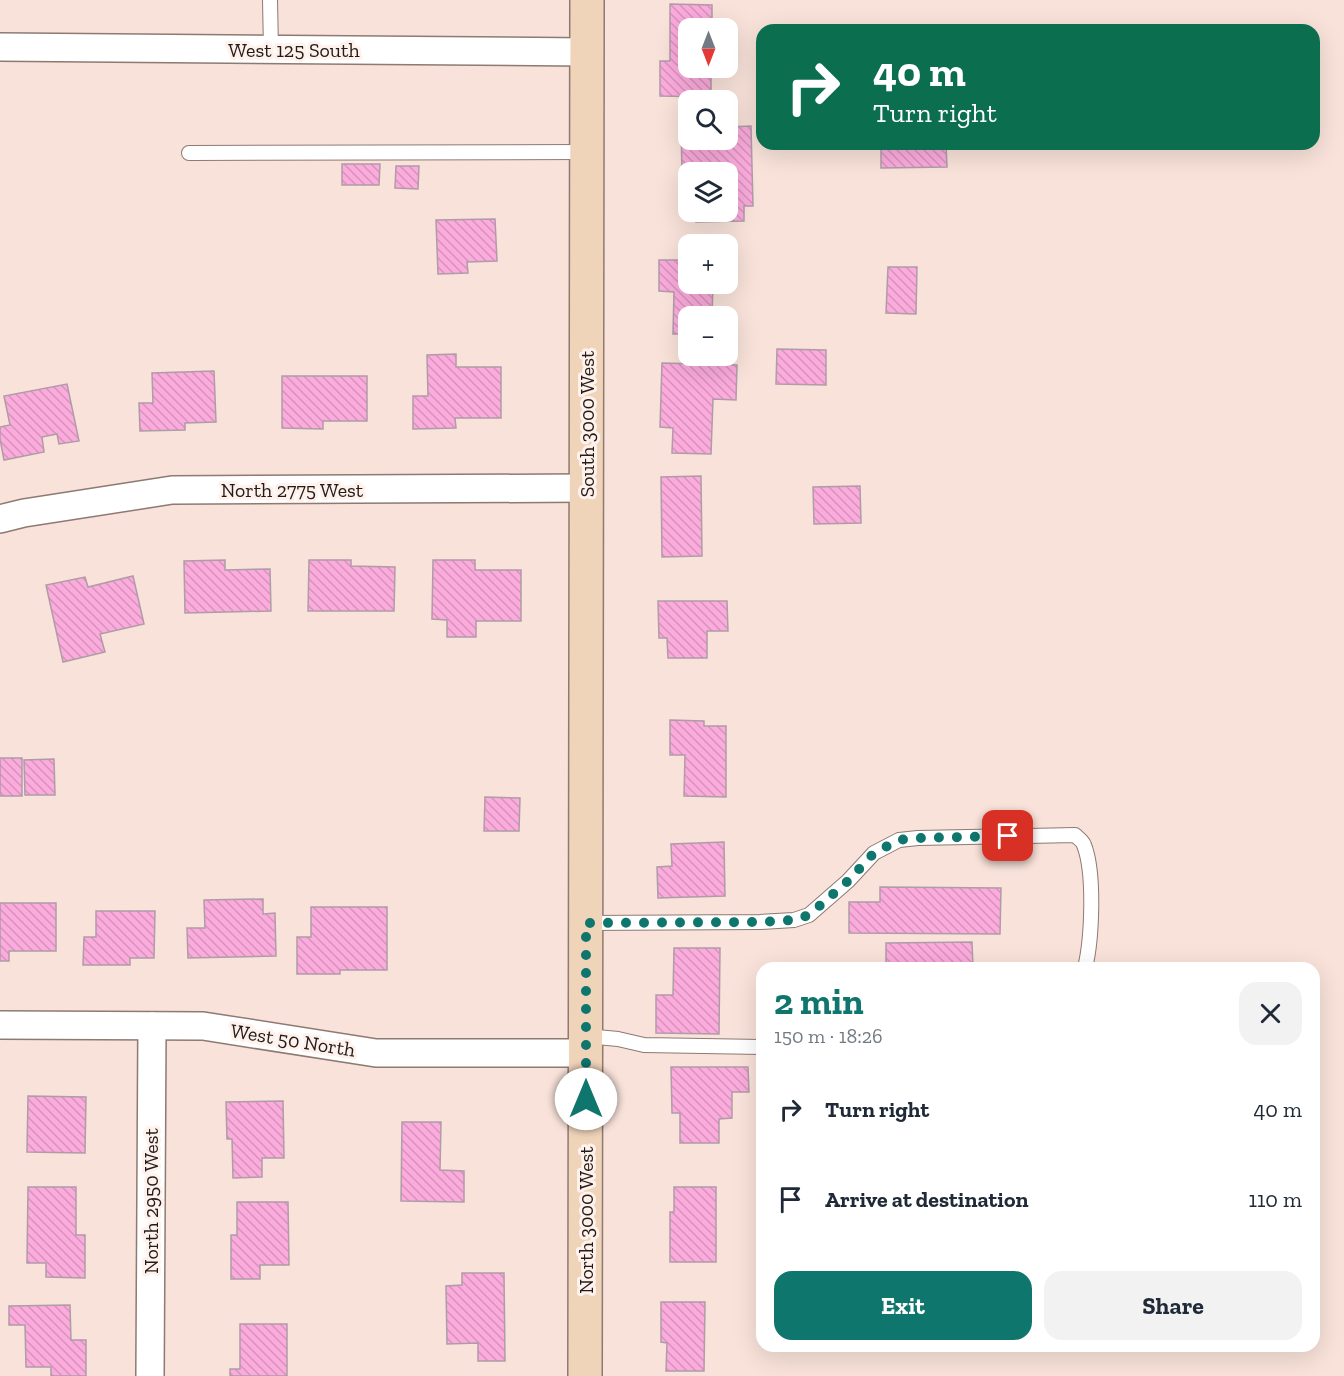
<!DOCTYPE html>
<meta charset="utf-8">
<style>
body{margin:0;font-family:"Zilla Slab",serif;background:#f2f2f3;color:#1f2937;height:100vh;display:flex;flex-direction:column;font-size:22px;white-space:nowrap}
*{box-sizing:border-box;margin:0}
p{font-size:20px;color:#747a83}
.icon{flex:none;width:33px;height:33px;fill:none;stroke:currentColor;stroke-width:2;stroke-linecap:round;stroke-linejoin:round}
.map{position:relative;flex:1;overflow:hidden}
.drawer{position:absolute;left:756px;top:962px;width:564px;height:390px;display:flex;flex-direction:column;background:#fff;border-radius:18px;box-shadow:0 6px 24px #0002}
.drawer>*{flex:none}
.banner{position:absolute;left:756px;top:24px;width:564px;height:126px;border-radius:18px;box-shadow:0 6px 24px #0002;background:#0b6e4f;color:#fff;overflow:hidden}
.needle{width:39px;rotate:180deg}
.tools{position:absolute;left:678px;top:18px;display:grid;gap:12px}
.tools a{display:grid;place-items:center;width:60px;height:60px;border-radius:12px;background:#fff;box-shadow:0 6px 24px #0002;font-size:30px}
.pin{position:absolute;display:grid;place-items:center;width:51px;height:51px;color:#fff;margin:-26px;border-radius:12px;box-shadow:0 3px 9px #0006}
.me{position:absolute;width:66px;margin:-33px;rotate:0deg;stroke-linejoin:round;filter:drop-shadow(0 0 4px #0008)}
.turn{display:flex;align-items:center;gap:21px;height:126px;padding:0 18px;font-size:27px}
.turn .icon{width:78px;height:78px;stroke-width:2.5}
.turn b{display:block;font-size:42px;line-height:51px}
.round{display:grid;place-items:center;flex:none;width:63px;height:63px;border-radius:18px;background:#f2f2f3}
.head{display:flex;align-items:center;justify-content:space-between;height:102px;padding:0 18px}
h1{font-size:36px;font-weight:800;line-height:45px;color:#0f766e}
.action{display:flex;gap:12px;margin-top:auto;padding:12px 18px}
.action a{flex:1;height:69px;border-radius:18px;background:#0f766e;color:#fff;font-size:24px;font-weight:800;line-height:69px;text-align:center}
.action a+a{background:#f2f2f3;color:#1f2937}
ul{padding:0;list-style:none}
li{display:flex;align-items:center;gap:18px;height:90px;padding:0 18px}
li div{flex:1}
li b{display:block;font-size:22px}
li em{font-style:normal}
.map>svg:first-child{display:block}
.building{fill:url(#building-back-hatch);stroke:#af9ca7;stroke-width:1.5}
.lines{fill:none;stroke-linecap:round;stroke-linejoin:round}
.lane-casing{stroke:#8d7a72;stroke-width:16}
.street-casing{stroke:#8d7a72;stroke-width:30}
.secondary-casing{stroke:#8d7a72;stroke-width:36}
.lane{stroke:#fff;stroke-width:14}
.street{stroke:#fff;stroke-width:27}
.secondary{stroke:#f0d4ba;stroke-width:33}
.route{stroke:#0f766e;stroke-width:10;stroke-dasharray:0 18}
.labels{text-anchor:middle;dominant-baseline:central;stroke-width:6;stroke-linejoin:round;paint-order:stroke}
.street-label{font-size:20px;fill:#221b17;stroke:#fff1ec}
</style>
<div class="map">
<svg width="1344" height="1376" viewBox="0 0 1344 1376">
<defs>
<pattern id="building-back-hatch" width="6" height="6" patternUnits="userSpaceOnUse" patternTransform="scale(1.5)"><rect width="6" height="6" fill="#fbabdc"/><path d="M-1 5l2 2M0 0l6 6M5-1l2 2" fill="none" stroke="#d793bc"/></pattern>
</defs>
<rect width="100%" height="100%" fill="#f8e2d9"/>
<!-- building -->
<g class="building">
<path d="M670,4L712,5V28H688V68H711V97L660,96V61H670Z"/>
<path d="M751,126L753,206H744V221L696,222V212H728V172H682L681,128L688,127V140H728V127Z"/>
<path d="M881,144H946L947,167L881,168Z"/>
<path d="M342,164H380L379,185H342Z"/>
<path d="M396,166H419L418,189L395,188Z"/>
<path d="M495,219L497,261L467,262L468,273L438,274L436,220Z"/>
<path d="M659,260H688V284H713L712,316H688V334H673L674,292L659,291Z"/>
<path d="M888,267H917L916,314L886,313Z"/>
<path d="M777,349L826,350V385L776,384Z"/>
<path d="M456,354V367H501V418H455L456,428L413,429V396H428L427,355Z"/>
<path d="M662,363L737,365L736,400L713,399L711,454L672,453L673,428L660,427Z"/>
<path d="M214,371L216,422L185,423V430L140,431L139,403H153L152,373Z"/>
<path d="M282,376H367V421H323V429L282,428Z"/>
<path d="M67,384L79,441L59,444L57,434L42,437L44,452L4,460L0,439V427L10,425L4,396Z"/>
<path d="M701,476L702,556L662,557L661,477Z"/>
<path d="M860,486L861,523L814,524L813,487Z"/>
<path d="M225,560V570L270,569L271,611L185,613L184,561Z"/>
<path d="M309,560H351V566L395,567L394,611H308Z"/>
<path d="M433,560H475V570H521V621H476V637H447V620L432,619Z"/>
<path d="M133,576L144,624L100,634L105,652L63,662L46,585L85,577L88,587Z"/>
<path d="M658,601H727L728,631H707V658H668L667,638H659Z"/>
<path d="M670,720L704,721V726H726V797L684,796L685,755H670Z"/>
<rect x="0" y="758" width="22" height="38"/>
<path d="M54,759L55,795H25L24,760Z"/>
<path d="M485,797L520,798L519,831H484Z"/>
<path d="M724,842L725,896L658,898L657,867L672,866L671,844Z"/>
<path d="M880,887L1001,888L1000,934L849,933V902H880Z"/>
<path d="M263,899V914L275,913L276,956L188,958L187,928H205L204,900Z"/>
<path d="M0,903H56V951H9V961H0Z"/>
<path d="M311,907H387V970H340V974H297V937H311Z"/>
<path d="M96,911H155L154,958H130V965H83L84,937H96Z"/>
<path d="M972,942L973,968H886V943Z"/>
<path d="M674,948H720L719,1034L656,1033V995H673Z"/>
<path d="M671,1067H748L749,1092H732V1118L719,1119V1143H680V1113H672Z"/>
<path d="M28,1096L86,1097L85,1153L27,1152Z"/>
<path d="M283,1101L284,1158H262V1177L233,1178L232,1139H227L226,1102Z"/>
<path d="M402,1122H441L440,1170L464,1171V1202L401,1201Z"/>
<path d="M28,1187H76V1235H85V1278L46,1277V1263H27Z"/>
<path d="M674,1187H716V1262H670V1212H674Z"/>
<path d="M237,1202H288L289,1265H260V1279H231V1235H237Z"/>
<path d="M462,1273H504L505,1361H478V1343L447,1344L446,1286L462,1285Z"/>
<path d="M661,1302H705L704,1371H666L667,1343L661,1342Z"/>
<path d="M70,1305L71,1340H86V1376H51V1367H26L25,1325H9V1306Z"/>
<path d="M240,1324H287V1376H230V1369H240Z"/>
</g>
<g class="lines">
<!-- lane casing -->
<g class="lane-casing">
<g id="lane">
<path d="M270,0L271,49"/>
<path d="M189,153L587,152"/>
<path d="M586,923L760,922L794,920L809,915L848,881L874,853L899,840L918,838L1075,835C1078,838 1083,841 1084,845C1095,873 1092,939 1085,968"/>
<path d="M586,1036L618,1039L644,1045L762,1047"/>
</g>
</g>
<!-- street casing -->
<g class="street-casing">
<g id="street">
<path d="M0,47L587,52"/>
<path d="M0,519L24,513L172,490L587,488"/>
<path d="M0,1025L203,1026L376,1053H586"/>
<path d="M150,1376L152,1026"/>
</g>
</g>
<!-- secondary casing -->
<g class="secondary-casing">
<path id="secondary" d="M585,1376L587,0"/>
</g>
<!-- lane -->
<use href="#lane" class="lane"/>
<!-- street -->
<use href="#street" class="street"/>
<!-- secondary -->
<use href="#secondary" class="secondary"/>
</g>
<g class="lines">
<!-- route -->
<path class="route" d="M586,1099V923L760,922L794,920L809,915L848,881L874,853L899,840L918,838L1008,836"/>
</g>
<g class="labels">
<!-- street labels -->
<g class="street-label">
<text x="294" y="50">West 125 South</text>
<text transform="translate(587 424) rotate(-90)">South 3000 West</text>
<text x="292" y="490">North 2775 West</text>
<text transform="translate(293 1040) rotate(9)">West 50 North</text>
<text transform="translate(151 1201) rotate(-90)">North 2950 West</text>
<text transform="translate(586 1220) rotate(-90)">North 3000 West</text>
</g>
</g>
</svg>
<div class="tools">
<a><svg class="needle" viewBox="-14 -14 28 28"><path d="M0-13l5 13h-10z" fill="#e53935"/><path d="M0 13l5-13h-10z" fill="#747a83"/></svg></a>
<a><svg class="icon" aria-label="search" viewBox="0 0 24 24"><circle cx="10" cy="10" r="6"/><path d="M15 15l6 6"/></svg></a>
<a><svg class="icon" aria-label="layers" viewBox="0 0 24 24"><path d="M12 4l9 5-9 5-9-5zM3 14l9 5 9-5"/></svg></a>
<a>+</a>
<a>−</a>
</div>
<div class="pin" style="left:1008px;top:836px;background:#d93025"><svg class="icon" aria-label="arrive" viewBox="0 0 24 24"><path d="M6 21V4h12l-3 4 3 4H6"/></svg></div>
<svg class="me" style="left:586px;top:1099px" viewBox="-20 -20 40 40"><circle r="19" fill="#fff"/><path d="M0-13L10 11 0 6-10 11z" fill="#0f766e"/></svg>
<div class="banner">
<div class="turn"><svg class="icon" aria-label="right" viewBox="0 0 24 24"><path d="M7 20v-9h11M14 6l5 5-5 5"/></svg><div><b>40 m</b>Turn right</div></div>
</div>
<section class="drawer">
<div class="head"><div><h1>2 min</h1><p>150 m · 18:26</p></div><a class="round"><svg class="icon" aria-label="close" viewBox="0 0 24 24"><path d="M6 6l12 12M18 6L6 18"/></svg></a></div>
<ul>
<li><svg class="icon" aria-label="right" viewBox="0 0 24 24"><path d="M7 20v-9h11M14 6l5 5-5 5"/></svg><div><b>Turn right</b></div><em>40 m</em></li>
<li><svg class="icon" aria-label="arrive" viewBox="0 0 24 24"><path d="M6 21V4h12l-3 4 3 4H6"/></svg><div><b>Arrive at destination</b></div><em>110 m</em></li>
</ul>
<div class="action"><a>Exit</a><a>Share</a></div>
</section>
</div>
